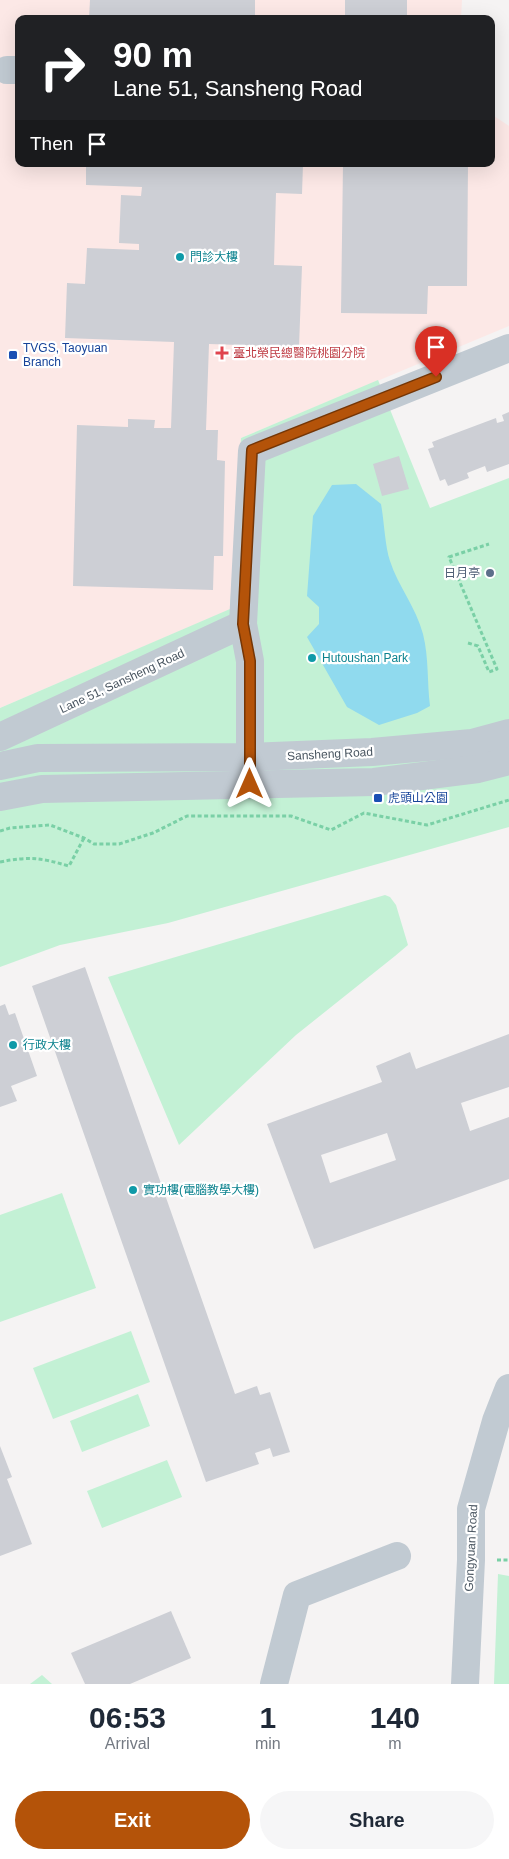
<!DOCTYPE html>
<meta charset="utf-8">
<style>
body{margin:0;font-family:Helvetica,"Noto Sans TC",sans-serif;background:#f6f6f7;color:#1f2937;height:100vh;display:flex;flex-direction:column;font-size:19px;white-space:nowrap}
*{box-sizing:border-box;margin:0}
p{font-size:16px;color:#747a83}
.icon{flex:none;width:28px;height:28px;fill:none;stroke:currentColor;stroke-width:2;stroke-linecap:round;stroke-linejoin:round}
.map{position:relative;height:1684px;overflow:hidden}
.sheet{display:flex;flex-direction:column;background:#fff;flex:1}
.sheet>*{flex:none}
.banner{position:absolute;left:15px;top:15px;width:480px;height:152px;border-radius:10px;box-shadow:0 5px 20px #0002;background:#202124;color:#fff;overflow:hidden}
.pin{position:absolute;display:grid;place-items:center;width:42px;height:42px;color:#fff;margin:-51px -21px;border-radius:50% 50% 50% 0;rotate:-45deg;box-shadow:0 0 5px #0007}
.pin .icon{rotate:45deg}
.me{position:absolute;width:55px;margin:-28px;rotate:0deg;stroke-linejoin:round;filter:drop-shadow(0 0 4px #0008)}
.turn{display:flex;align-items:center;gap:18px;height:105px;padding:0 15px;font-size:22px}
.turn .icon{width:65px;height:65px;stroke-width:2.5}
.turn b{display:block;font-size:35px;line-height:42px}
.then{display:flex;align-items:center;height:48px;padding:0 15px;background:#0003;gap:10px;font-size:19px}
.eta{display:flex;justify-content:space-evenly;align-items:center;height:85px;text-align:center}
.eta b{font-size:30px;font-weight:600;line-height:35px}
.action{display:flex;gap:10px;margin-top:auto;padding:10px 15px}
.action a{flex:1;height:58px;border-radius:30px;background:#b45309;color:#fff;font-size:20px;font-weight:600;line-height:58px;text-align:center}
.action a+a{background:#f6f6f7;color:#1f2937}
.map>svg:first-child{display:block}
.medical{fill:#fce8e6}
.green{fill:#c3f1d5}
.water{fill:#90daee}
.building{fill:#cdcfd5;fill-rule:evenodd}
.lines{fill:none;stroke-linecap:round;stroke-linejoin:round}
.path{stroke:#7ad0a6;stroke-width:3;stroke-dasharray:4 2.5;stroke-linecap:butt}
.minor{stroke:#c1cad2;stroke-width:28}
.route-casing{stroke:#753606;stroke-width:12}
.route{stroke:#b45309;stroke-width:9}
.culture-dot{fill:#0f9aa8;stroke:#fff;stroke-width:2}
.health-dot{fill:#e0444e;stroke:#fff;stroke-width:2}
.transit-dot{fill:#1a4fb4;stroke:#fff;stroke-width:2}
.service-dot{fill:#5c6f8a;stroke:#fff;stroke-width:2}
.labels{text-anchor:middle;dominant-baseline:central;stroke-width:4.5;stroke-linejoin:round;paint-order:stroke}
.culture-label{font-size:12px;fill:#0d838f;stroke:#fff;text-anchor:start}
.transit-label{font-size:12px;fill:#164399;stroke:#fff;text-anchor:start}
.health-label{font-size:12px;fill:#be3a42;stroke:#fff;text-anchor:start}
.service-label{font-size:12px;fill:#4e5e75;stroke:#fff;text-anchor:end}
.street-label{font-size:12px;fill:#4a5661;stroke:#fff}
</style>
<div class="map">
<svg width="509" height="1684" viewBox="0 0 509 1684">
<rect width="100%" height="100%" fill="#f5f3f3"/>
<!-- medical -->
<path class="medical" d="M0,0H462L461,19H19V164H491V114L509,126V326L241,438L231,609L0,708Z"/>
<!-- green -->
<g class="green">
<path d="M378,380L430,508L509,478V827L168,923L60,945L0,967V708L230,609L241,438Z"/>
<path d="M385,895L390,897L396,905L408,945L395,956L296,1035L179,1145L108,977Z"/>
<path d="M62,1193L96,1288L0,1322V1215Z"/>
<path d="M131,1331L150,1382L53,1419L33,1368Z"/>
<path d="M138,1394L150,1426L82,1452L70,1421Z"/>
<path d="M167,1460L182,1497L102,1528L87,1491Z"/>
<path d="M498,1574L509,1576V1684H494Z"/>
<path d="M42,1675L52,1684H30Z"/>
</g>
<!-- water -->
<path class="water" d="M356,484L381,504C384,520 385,546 390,561C398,586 416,607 423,634C429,658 427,682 430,706L417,713L379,725L347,707L307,637L319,624V607L307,596L313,516L332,485Z"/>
<!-- building -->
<g class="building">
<path d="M90,0H255V19H89Z"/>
<rect x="345" y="0" width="62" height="19"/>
<path d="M86,164H303L302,194L276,193L274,265L302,266L299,347L209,344L206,430H218L217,460L225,461L223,556H214L213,590L73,586L77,425L128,427V419L155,420L154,428H171L174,342L65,338L67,283L85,284L87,248L139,250V244L119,243L121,195L141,196L142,187L86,185Z"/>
<path d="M343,164H468L467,286H428L427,314L341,313Z"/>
<path d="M509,412V464L487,472L485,466L467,473L469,478L448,486L445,479L440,481L428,449L434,447L432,442L496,418L497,423L504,421L502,415Z"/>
<path d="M399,456L409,489L382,496L373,464Z"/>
<path d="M85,967L235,1394L257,1386L260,1395L270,1392L290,1452L273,1457L270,1448L255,1453L259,1464L206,1482L32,986Z"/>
<path d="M5,1004L9,1015L15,1013L37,1076L11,1086L17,1101L0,1107V1006Z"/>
<path d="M509,1034V1087L461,1103L470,1131L509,1117V1179L314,1249L267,1124L382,1082L376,1066L410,1052L416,1069ZM387,1133L396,1160L330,1183L321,1155Z"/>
<path d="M0,1446L12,1477L7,1479L32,1544L0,1556Z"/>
<path d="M171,1611L191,1658L130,1684H85L71,1653Z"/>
</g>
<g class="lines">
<!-- path -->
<g class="path">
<path d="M468,643L478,646L489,672L497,669L449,557L489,544"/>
<path d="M0,831L10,828L50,825L84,838L94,844H119L153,833L187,816H291L331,830L364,813L427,825L509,800"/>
<path d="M0,862C29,856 41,858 69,866L84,838"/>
<path d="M497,1560H509"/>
</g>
<!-- minor -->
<g class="minor">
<path d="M7,70H19"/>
<path d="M0,737L243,624"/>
<path d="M0,766L38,758L251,757L372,752L472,743L509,733"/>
<path d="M250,784V661L243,624L252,451L509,348"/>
<path d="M0,797L42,789L374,782L478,769L509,761"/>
<path d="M274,1684L297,1595L397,1556"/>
<path d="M465,1684L471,1560V1509L496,1421L509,1388"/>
</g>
</g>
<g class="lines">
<!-- route casing -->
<g class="route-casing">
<path id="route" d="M250,784V661L243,624L252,450L436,377"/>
</g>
<!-- route -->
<use href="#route" class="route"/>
</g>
<!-- markers -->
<g class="culture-dot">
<circle cx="180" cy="257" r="5"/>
<circle cx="312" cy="658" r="5"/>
<circle cx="13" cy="1045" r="5"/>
<circle cx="133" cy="1190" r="5"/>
</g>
<path class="health-dot" d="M219.5 345.5h5v5h5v5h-5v5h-5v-5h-5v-5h5z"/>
<g class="transit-dot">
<rect x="8" y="350" width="10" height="10" rx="2.5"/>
<rect x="373" y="793" width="10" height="10" rx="2.5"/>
</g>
<circle class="service-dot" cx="490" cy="573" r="5"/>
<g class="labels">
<!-- culture labels -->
<g class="culture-label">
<text x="190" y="257">門診大樓</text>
<text x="322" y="658">Hutoushan Park</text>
<text x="23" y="1045">行政大樓</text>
<text x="143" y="1190">實功樓(電腦教學大樓)</text>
</g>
<!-- transit labels -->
<g class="transit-label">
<text x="23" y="348">TVGS, Taoyuan<tspan x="23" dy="14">Branch</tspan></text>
<text x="388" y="798">虎頭山公園</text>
</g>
<!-- health labels -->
<g class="health-label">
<text x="233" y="353">臺北榮民總醫院桃園分院</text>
</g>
<!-- service labels -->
<g class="service-label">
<text x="480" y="573">日月亭</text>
</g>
<!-- street labels -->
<g class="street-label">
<text transform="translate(122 681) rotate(-25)">Lane 51, Sansheng Road</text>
<text transform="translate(330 754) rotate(-3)">Sansheng Road</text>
<text transform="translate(471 1548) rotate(-87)">Gongyuan Road</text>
</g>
</g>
</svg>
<div class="pin" style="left:436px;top:377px;background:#d93025"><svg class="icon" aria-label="arrive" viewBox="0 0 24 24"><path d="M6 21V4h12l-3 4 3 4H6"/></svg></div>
<svg class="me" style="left:250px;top:784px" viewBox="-20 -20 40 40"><path d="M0-17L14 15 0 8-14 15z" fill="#b45309" stroke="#fff" stroke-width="4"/></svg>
<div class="banner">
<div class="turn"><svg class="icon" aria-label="right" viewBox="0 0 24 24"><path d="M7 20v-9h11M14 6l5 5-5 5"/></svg><div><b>90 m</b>Lane 51, Sansheng Road</div></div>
<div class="then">Then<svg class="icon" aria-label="arrive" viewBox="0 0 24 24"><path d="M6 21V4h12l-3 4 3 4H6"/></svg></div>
</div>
</div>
<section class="sheet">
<div class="eta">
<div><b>06:53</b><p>Arrival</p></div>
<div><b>1</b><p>min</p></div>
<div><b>140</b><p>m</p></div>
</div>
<div class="action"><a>Exit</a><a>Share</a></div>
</section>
